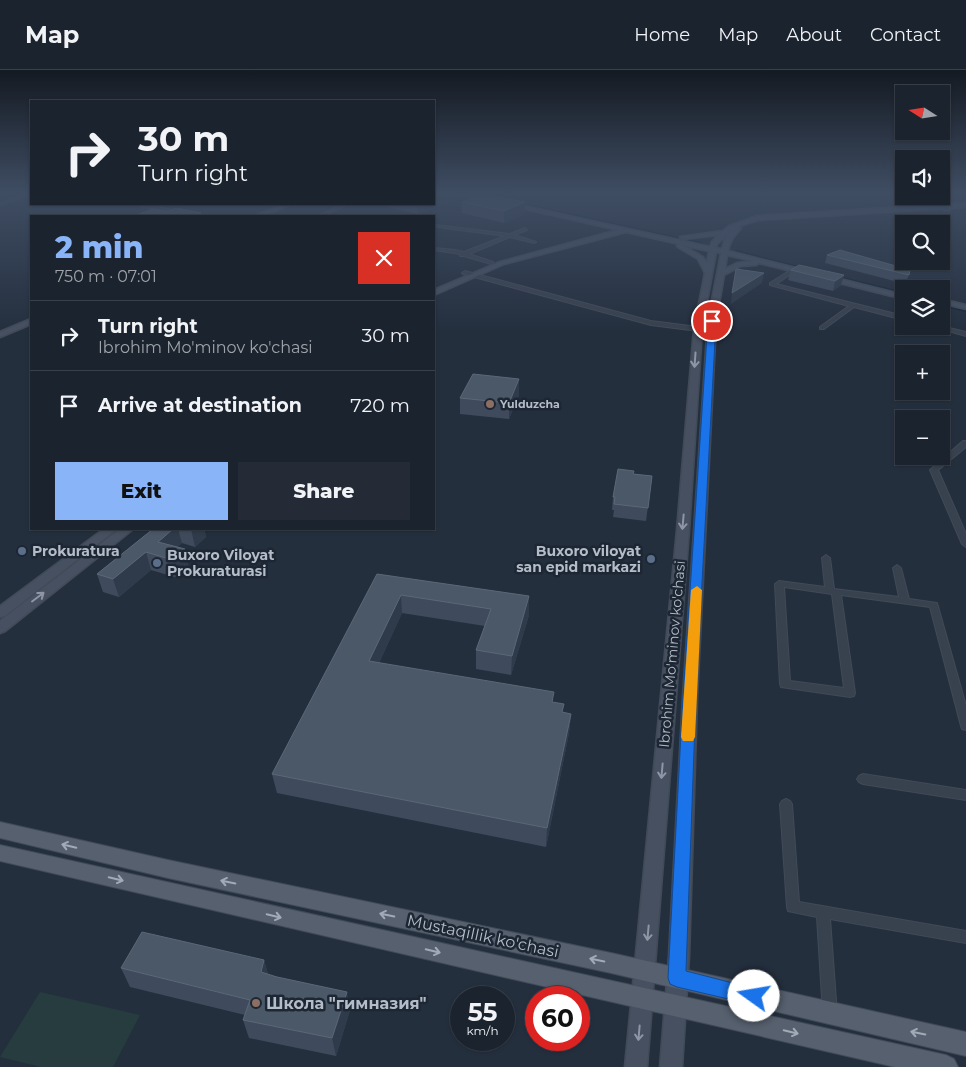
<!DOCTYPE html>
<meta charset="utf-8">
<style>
body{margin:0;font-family:Montserrat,sans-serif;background:#242b36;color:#f1f3f6;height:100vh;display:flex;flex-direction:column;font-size:19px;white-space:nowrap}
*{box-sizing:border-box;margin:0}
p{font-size:16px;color:#a0a4aa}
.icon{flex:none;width:28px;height:28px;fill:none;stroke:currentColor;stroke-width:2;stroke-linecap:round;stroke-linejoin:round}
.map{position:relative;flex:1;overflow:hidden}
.panel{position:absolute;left:30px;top:145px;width:405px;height:315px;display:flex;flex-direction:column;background:#1b232e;border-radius:0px;box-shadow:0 1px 4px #0004,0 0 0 1px #39404a}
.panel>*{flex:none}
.banner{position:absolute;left:30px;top:30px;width:405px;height:105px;border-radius:0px;box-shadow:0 1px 4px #0004,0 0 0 1px #39404a;background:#1b232e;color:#f1f3f6;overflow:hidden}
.needle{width:32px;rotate:282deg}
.controls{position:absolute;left:895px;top:15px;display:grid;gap:10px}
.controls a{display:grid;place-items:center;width:55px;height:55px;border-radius:0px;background:#1b232e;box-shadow:0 1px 4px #0004,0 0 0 1px #39404a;font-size:25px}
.speed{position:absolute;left:450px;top:916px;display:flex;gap:10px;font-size:25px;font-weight:700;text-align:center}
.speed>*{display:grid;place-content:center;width:65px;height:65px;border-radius:50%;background:#1b232e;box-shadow:0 1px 4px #0004,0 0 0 1px #39404a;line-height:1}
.speed small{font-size:12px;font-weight:400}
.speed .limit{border:8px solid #d22;background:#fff;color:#111}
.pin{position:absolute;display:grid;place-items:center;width:42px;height:42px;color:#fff;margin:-21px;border:2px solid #fff;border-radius:50%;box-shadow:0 1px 5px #0007}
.me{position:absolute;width:55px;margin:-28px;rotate:283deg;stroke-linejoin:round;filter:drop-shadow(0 0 4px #0008)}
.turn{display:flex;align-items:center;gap:18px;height:105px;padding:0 25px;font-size:22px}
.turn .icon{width:65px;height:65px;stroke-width:2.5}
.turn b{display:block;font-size:35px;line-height:42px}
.round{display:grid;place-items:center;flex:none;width:52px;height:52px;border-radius:0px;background:#242b36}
.summary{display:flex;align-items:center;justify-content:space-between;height:85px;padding:0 25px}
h1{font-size:30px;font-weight:800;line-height:38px;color:#8ab4f8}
.cta{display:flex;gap:10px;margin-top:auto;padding:10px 25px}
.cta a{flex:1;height:58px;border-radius:0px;background:#8ab4f8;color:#111;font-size:20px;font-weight:800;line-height:58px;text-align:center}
.cta a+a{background:#242b36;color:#f1f3f6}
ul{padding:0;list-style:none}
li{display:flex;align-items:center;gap:15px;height:70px;padding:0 25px;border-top:1px solid #39404a}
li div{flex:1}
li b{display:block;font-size:19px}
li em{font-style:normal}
header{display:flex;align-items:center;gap:30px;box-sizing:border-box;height:70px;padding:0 25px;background:#1b232e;border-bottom:1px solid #39404a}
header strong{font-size:24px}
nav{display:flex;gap:28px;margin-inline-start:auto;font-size:18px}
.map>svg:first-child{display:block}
.green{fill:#263c3f}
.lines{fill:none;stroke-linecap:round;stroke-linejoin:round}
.canal{fill:#17263c;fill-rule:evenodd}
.minor-casing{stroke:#414a57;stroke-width:2}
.tertiary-casing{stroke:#414a57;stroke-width:3}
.secondary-casing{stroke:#414a57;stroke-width:3}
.primary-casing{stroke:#414a57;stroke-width:2}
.minor{fill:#38414e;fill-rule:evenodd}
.tertiary{fill:#38414e;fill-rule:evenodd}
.secondary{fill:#465061;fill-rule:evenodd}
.primary{fill:#56606e;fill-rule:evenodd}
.wall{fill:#3f4b5c}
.shaded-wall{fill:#2f3b4b}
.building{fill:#4b5868;stroke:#5c6777}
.oneway{stroke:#8e96a5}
.oneway2{stroke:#a1aab7}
.route{fill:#1a73e8;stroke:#114b97}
.slow{fill:#f59e0b}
.education-dot{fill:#8d6e63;stroke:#1d2633;stroke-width:2}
.service-dot{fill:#5c6f8a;stroke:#1d2633;stroke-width:2}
.labels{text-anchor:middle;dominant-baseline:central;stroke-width:5;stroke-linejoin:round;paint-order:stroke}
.far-poi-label{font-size:11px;font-weight:bold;fill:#b4bcc9;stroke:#1d2633;text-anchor:start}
.poi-label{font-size:14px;font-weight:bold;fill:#b4bcc9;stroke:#1d2633;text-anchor:start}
.street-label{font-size:14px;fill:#b4bcc9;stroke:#1d2633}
.near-street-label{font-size:16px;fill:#b4bcc9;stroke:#1d2633}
.near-poi-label{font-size:16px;font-weight:bold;fill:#b4bcc9;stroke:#1d2633;text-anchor:start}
</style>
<header>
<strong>Map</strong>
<nav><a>Home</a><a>Map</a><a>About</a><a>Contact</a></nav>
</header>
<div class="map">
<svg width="966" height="997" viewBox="0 0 966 997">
<rect width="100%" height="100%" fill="#242f3e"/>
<!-- green -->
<path class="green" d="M40,922L140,945L113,997H41L0,987Z"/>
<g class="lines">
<!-- canal -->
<g class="canal">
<path d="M469,123H476L496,128L494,129Z"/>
<path d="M513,131L701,172L704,174L701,176L511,133Z"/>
<path d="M736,180L810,199L811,200L808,202L734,183V181Z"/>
<path d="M831,204L904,222V226L829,207L828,206Z"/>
<path d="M941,232L966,238V242L941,236Z"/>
</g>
<!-- minor casing -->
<g class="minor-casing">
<g id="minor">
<path d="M28,123H31V124L0,135V133Z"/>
<path d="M344,134H349L323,146H318Z"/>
<path d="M436,155L510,164L525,158L527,160L514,165L536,172L534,173L510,167L469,184L493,192V194H491L464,186H460V184L434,180V178L455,180L464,182L505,166L438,157Z"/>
<path d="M792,199L797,200L776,214L904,246V250L854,237L824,259H820V257L849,236L770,215V213Z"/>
<path d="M465,201L651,251L698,257L701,259L698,261L651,255L463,204L462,203Z"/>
<path d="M931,256H941L966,262V266Z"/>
<path d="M963,371H966V377L938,400L966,464V477L962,474L930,400Z"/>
<path d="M826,485L830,488L834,519L899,527L893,498L897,495L901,498L909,529L937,533L966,636V660L962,659L961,656L930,537L841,525L855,623L854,626L850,627L781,617L780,614L775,514L779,511L825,517L822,488ZM784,517L832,524L844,618L790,611Z"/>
<path d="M863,704L966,720V730L863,714L859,712L857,709L859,706Z"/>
<path d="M786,729L790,731L792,734L799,832L966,861V873L830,849L837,944L835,949L830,951L825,949L823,944L817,847L788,841L787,837L780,734L782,731Z"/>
</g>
</g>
<!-- tertiary casing -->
<g class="tertiary-casing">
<g id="tertiary">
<path d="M922,126H928L950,139L945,140Z"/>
<path d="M133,134H143L199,146H189Z"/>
</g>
</g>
<!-- secondary casing -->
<g class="secondary-casing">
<g id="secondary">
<path d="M455,123H464L710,177L712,172L718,165L683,169L680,167L723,161L729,156L757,146L966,133V137L758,150L739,156L741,158C734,166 730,170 728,181L904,225V229L759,193L756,195L741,196L724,205L716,251L697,627L689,886L682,997H660L669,886L683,627L708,251L721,183L716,182L702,259L689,460L647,997H625L677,460L694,259L705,203L698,189L678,177L677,176L680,174L626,162L504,194L434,225V220L500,192L618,160ZM733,158L726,166L722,179L716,178L717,174ZM682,175L709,181L707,193L703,187ZM727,185L753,191L737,193L725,199Z"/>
<path d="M284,134H292L263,146H255Z"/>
<path d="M941,229L966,235V239L941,233Z"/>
<path d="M31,249V254L0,267V262Z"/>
<path d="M104,459H117L5,546L0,547V536Z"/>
<path d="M120,459H133L5,561L0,563V551Z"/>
</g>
</g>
<!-- primary casing -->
<g class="primary-casing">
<g id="primary">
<path d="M0,752L168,790L611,883L966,962V986L611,903L168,808L0,768Z"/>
<path d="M0,775L946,985L954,989L958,997H895L0,791Z"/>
</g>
</g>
<!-- minor -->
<use href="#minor" class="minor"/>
<!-- tertiary -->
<use href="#tertiary" class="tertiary"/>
<!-- secondary -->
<use href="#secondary" class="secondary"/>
<!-- primary -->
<use href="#primary" class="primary"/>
</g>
<!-- wall -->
<g class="wall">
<path d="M434,123H458V129L418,144L387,137V134H434Z"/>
<path d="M462,132H525V144L504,153L462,143Z"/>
<path d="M827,185L910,200L906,214L825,193Z"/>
<path d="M791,200L844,205L841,215L833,221L788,210Z"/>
<path d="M519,325L509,349L460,344V328Z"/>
<path d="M633,404L652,406L646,451L613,447L614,440H612L613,427Z"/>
<path d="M153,459H204L206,467L195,477L182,473L177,477L189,497L178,508L151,500L119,527L103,522L97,504Z"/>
<path d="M377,504L529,545L511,605L476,599V580L485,556L402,543L379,593L553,632L563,643L571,644L569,663L546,777L277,723L272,704Z"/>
<path d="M264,890L268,904L350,940L336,986L249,968L243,950L245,945L130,917L121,898Z"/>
</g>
<!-- shaded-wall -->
<g class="shaded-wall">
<path d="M445,123H458V129L418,144L417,134H434V127Z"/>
<path d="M525,132V144L504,153V141Z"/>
<path d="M201,143V146H192Z"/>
<path d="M764,203L762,213L731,234L732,223Z"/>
<path d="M844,205L841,215L833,221L835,211Z"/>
<path d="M519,309V325L509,349V333Z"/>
<path d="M173,459H178L182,473L165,488L158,472Z"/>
<path d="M191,459H204L206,467L195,477Z"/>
<path d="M185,479L189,497L178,508L173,490Z"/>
<path d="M146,482L151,500L119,527L113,509Z"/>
<path d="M401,525L402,543L371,610L369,591Z"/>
<path d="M529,526V545L511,605L512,586Z"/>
<path d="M571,644L569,663L546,777L547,758Z"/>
<path d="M264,890L269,908L261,902Z"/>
<path d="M347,922L350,940L336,986L332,968Z"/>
</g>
<!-- building -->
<g class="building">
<path d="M434,123H445L434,127Z"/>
<path d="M484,124L525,132L504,141L462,132Z"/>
<path d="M176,138L201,143L192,146H134L153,139L167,142Z"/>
<path d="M840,180L910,200L909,205L827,185Z"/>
<path d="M799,195L844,205L835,211L791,200Z"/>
<path d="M736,199L764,203L732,223Z"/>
<path d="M473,304L519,309L509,333L460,328Z"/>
<path d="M618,399L634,401L633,404L652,406L648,438L614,434L615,427H613Z"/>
<path d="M153,459H173L158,472L185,479L173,490L146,482L113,509L97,504Z"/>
<path d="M377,504L529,526L512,586L476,580L491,539L401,525L369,591L554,622L552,632L564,634L562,642L571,644L547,758L272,704Z"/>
<path d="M142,862L264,890L261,902L277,907L347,922L332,968L243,950L250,930L121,898Z"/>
</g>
<!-- one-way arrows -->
<defs><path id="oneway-shaft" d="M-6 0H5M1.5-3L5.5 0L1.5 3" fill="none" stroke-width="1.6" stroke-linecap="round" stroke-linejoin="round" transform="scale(1.25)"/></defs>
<g class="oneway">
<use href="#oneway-shaft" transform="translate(695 290) rotate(94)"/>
<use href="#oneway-shaft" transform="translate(683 452) rotate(95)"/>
<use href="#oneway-shaft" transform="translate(38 527) rotate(-37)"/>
<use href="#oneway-shaft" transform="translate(662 701) rotate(95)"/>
<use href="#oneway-shaft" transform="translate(648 863) rotate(95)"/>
<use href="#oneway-shaft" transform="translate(639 963) rotate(95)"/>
</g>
<g class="oneway2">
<use href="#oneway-shaft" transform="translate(69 776) rotate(-167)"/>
<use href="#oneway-shaft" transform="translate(116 809) rotate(13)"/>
<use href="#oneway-shaft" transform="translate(228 812) rotate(-168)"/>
<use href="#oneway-shaft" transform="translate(387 845) rotate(-168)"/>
<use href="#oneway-shaft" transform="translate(274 846) rotate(13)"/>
<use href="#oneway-shaft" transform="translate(433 881) rotate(13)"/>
<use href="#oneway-shaft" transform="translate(597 890) rotate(-168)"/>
<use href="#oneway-shaft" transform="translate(791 962) rotate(13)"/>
<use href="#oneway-shaft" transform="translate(918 963) rotate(-168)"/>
</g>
<!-- sky -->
<linearGradient id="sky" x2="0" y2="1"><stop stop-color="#141a22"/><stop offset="0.47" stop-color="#3f4d63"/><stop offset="1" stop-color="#3f4d63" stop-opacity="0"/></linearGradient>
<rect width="966" height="262" fill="url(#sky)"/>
<!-- route -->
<path class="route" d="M712,248L716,251L696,626L686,901L760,920L763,926L760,933L754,935L677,917L670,914L668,908L683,626L708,251Z"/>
<!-- slow -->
<path class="slow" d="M697,516L702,520L695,667L693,671H683L681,667L691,520Z"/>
<!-- markers -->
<g class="education-dot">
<circle cx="490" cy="334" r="5"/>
<circle cx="256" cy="933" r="5"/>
</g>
<g class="service-dot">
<circle cx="22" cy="481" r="5"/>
<circle cx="651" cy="489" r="5"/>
<circle cx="157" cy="493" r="5"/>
</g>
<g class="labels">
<!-- far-poi labels -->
<g class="far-poi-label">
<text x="500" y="334">Yulduzcha</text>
</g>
<!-- poi labels -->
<g class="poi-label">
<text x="32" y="481">Prokuratura</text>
<text x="641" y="481" text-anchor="end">Buxoro viloyat<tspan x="641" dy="16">san epid markazi</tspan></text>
<text x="167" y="485">Buxoro Viloyat<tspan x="167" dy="16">Prokuraturasi</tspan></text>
</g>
<!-- street labels -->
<g class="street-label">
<text transform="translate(672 584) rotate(-85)">Ibrohim Mo'minov ko'chasi</text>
</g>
<!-- near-street labels -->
<g class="near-street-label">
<text transform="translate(483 866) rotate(12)">Mustaqillik ko'chasi</text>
</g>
<!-- near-poi labels -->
<g class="near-poi-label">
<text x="266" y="933">Школа "гимназия"</text>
</g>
</g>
</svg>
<div class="controls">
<a><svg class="needle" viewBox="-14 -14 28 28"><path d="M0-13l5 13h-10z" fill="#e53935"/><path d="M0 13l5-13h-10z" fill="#a0a4aa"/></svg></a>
<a><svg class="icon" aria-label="sound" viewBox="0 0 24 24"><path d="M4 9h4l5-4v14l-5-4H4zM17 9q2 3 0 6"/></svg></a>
<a><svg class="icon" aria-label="search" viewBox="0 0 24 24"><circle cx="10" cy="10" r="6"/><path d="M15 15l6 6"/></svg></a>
<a><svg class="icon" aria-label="layers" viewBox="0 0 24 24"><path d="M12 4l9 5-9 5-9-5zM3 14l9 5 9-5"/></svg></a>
<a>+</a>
<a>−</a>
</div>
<div class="speed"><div>55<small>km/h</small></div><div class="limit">60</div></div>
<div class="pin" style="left:712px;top:251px;background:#d93025"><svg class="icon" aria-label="arrive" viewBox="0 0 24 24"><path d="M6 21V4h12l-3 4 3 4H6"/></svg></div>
<svg class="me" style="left:754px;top:926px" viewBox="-20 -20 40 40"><circle r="19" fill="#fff"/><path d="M0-13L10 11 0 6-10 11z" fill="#1a73e8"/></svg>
<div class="banner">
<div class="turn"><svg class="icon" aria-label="right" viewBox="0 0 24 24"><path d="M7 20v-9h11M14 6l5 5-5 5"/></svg><div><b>30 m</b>Turn right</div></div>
</div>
<section class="panel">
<div class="summary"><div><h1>2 min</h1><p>750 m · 07:01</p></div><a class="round" style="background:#d93025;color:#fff"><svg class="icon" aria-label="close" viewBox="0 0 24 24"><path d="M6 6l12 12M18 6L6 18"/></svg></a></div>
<ul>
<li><svg class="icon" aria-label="right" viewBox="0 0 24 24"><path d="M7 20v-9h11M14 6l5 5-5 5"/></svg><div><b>Turn right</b><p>Ibrohim Mo'minov ko'chasi</p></div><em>30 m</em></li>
<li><svg class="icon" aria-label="arrive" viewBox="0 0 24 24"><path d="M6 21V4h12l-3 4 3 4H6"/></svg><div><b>Arrive at destination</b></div><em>720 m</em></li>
</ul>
<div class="cta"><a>Exit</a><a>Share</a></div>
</section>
</div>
